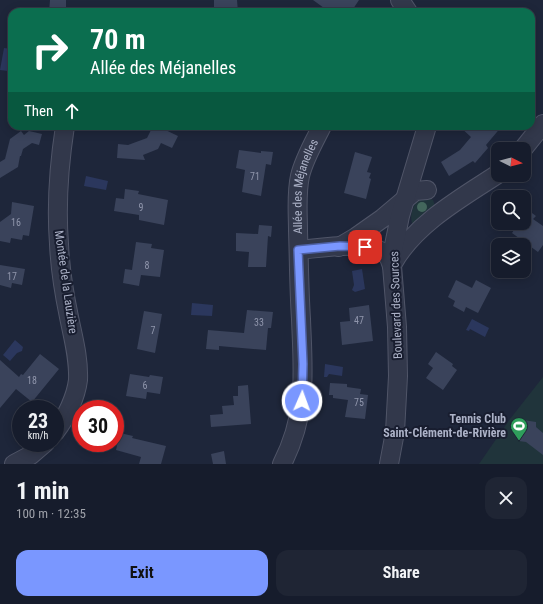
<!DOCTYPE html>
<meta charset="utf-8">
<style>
body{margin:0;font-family:"Roboto Condensed",sans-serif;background:#1f2534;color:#f1f3f6;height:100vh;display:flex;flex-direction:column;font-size:15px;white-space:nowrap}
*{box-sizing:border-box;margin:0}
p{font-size:13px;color:#9ea1a9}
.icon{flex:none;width:22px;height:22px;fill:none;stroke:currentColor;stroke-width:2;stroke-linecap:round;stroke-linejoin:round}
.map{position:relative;height:464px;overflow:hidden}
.panel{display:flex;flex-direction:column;background:#161c2c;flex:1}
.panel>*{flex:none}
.top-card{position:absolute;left:8px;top:8px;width:527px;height:122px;border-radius:12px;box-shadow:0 2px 10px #0003,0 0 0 1px #353a48;background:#0b6e4f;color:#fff;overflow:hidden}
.needle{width:26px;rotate:96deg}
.buttons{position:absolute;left:491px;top:142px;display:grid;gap:8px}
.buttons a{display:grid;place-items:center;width:40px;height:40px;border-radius:8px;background:#161c2c;box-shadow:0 2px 10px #0003,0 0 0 1px #353a48;font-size:20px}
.speed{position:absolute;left:12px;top:400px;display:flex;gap:8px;font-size:20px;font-weight:700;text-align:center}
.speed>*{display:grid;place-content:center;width:52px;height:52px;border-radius:50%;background:#161c2c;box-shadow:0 2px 10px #0003,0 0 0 1px #353a48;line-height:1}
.speed small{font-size:10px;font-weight:400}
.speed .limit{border:6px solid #d22;background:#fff;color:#111}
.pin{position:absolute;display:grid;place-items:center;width:34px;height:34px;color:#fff;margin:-17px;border-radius:8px;box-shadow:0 2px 6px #0006}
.me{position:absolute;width:44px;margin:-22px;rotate:2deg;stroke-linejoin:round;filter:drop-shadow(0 0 3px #0008)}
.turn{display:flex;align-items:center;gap:14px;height:84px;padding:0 16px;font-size:18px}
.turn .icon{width:52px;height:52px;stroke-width:2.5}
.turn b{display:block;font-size:28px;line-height:34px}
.then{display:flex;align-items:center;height:38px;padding:0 16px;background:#0003;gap:8px;font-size:15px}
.round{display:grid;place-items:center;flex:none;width:42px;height:42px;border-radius:12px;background:#1f2534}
.head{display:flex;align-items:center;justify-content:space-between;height:68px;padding:0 16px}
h1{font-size:24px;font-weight:700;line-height:30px}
.action{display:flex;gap:8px;margin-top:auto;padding:8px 16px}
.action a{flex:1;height:46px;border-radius:12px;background:#7a97ff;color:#111;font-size:16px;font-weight:700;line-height:46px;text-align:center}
.action a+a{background:#1f2534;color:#f1f3f6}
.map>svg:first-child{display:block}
.green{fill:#20343b}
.water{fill:#2b375d}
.building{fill:#3a435b}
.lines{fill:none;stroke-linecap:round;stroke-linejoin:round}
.minor-casing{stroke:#505568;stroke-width:20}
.minor{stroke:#32384b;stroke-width:18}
.tree{fill:#43665c}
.route-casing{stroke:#4f62a6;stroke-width:10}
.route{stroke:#7a97ff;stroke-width:7}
.labels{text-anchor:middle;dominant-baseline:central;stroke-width:4;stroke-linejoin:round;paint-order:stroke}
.number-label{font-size:10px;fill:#9096ac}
.street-label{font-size:12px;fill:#acb2c7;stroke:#181d2f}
.poi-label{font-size:12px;font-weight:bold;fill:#acb2c7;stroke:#181d2f;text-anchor:end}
</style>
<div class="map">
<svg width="543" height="464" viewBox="0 0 543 464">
<rect width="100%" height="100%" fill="#1e263a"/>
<!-- green -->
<g class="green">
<path d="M421,197L428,198L433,200L435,206L415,224L412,223C409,214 414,203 421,197Z"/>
<path d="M543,377V464H479L510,419Z"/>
</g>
<!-- water -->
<g class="water">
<path d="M4,48L12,49V75H8V71L0,70Z"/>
<path d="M86,176L108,181L106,190L84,186Z"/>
<path d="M362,269L365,289L355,292L352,290L354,285L352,271Z"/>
<path d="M192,303L213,305L212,316L191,315Z"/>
<path d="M472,319L489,328L485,337L470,329L469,331L466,330Z"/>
<path d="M15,340L23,347L22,351L17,353L10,361L3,355Z"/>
<path d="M325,364L343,367L342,376L329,374L327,377H324Z"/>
</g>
<!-- building -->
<g class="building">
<path d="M50,0H66V12H49Z"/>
<path d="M214,0H237L238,12H214Z"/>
<path d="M313,0H359L351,12H322L324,8Z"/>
<path d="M153,126H157L178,136L172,148L161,143L158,149L143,155L145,160L117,158L118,144L128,145L147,138Z"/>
<path d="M459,126H502L486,145L488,148L475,163L473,161L449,176L441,162L460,150L471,137Z"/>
<path d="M21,131L24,135L29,131L42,134L39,145L32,143L23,149L21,156H20L18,167L0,178V162L5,159L10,139Z"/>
<path d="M239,150L261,153V151L273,152L271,165L266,164L261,196L242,192L245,170L236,168Z"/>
<path d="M355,152L372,157L367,172L371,173L369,178L371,179L366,199L344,193Z"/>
<path d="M125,189L139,191L138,194L168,200L164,225L139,220V215L114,211L116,198L124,199Z"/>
<path d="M12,202L34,206L29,236L23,235L22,240L11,238L10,243L0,241V222L11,214Z"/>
<path d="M524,207L536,216L533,219L543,226V245L538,252L512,233L519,223H524Z"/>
<path d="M259,225L272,226L271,237L268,236L266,267H248L249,252L236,251V233L258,234Z"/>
<path d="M136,242L152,244L151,248L164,250L160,277L141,275L139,286L123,283L125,269L132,270Z"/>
<path d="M0,265L25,269L22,285L12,283L11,288L0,285Z"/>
<path d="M456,280L472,288L476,280L491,288L478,313L466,307L464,312L453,306L455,301L448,297Z"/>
<path d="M369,305L373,341L342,345L340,322L350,321L349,308Z"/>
<path d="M247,310L273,312L271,328H268L266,350L219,346V350L206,349L208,330L244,333Z"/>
<path d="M144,311L162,314L155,353L137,349Z"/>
<path d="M436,352L453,364L452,366L457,370L443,390L426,378L433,368L428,364Z"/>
<path d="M40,354L59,369L32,402L16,389L0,408V360L19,377L21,374L23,375Z"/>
<path d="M130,374L149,377L150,375L163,377L160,394L147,392L146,399L126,396Z"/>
<path d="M330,383L347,384V387L361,389L360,394L368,395L365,419L345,417L348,400L333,398V395H329Z"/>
<path d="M248,385L251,424L211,427L210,415L223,414L222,406L234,405L233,396H238V386Z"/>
<path d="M523,420L536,422V427L543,433V455L526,442L519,441Z"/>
<path d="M120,433L133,436L132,438L166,446L161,464H139L141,457L116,450Z"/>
<path d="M224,451L226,464H213L211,454Z"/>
</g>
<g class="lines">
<!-- minor casing -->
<g class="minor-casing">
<g id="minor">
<path d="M400,0L408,12"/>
<path d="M523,149L543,124"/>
<path d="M339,247L356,237L383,218L415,191L427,190"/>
<path d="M299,250C321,248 365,240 384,253C389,255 390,261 392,266"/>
<path d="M393,263C415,224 461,198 498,174"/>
<path d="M55,432C66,418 76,397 78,380C79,358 73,337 69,317C64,293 60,268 59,244C56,205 59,165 65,126"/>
<path d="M14,464L31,455L45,443"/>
<path id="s1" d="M282,464C308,413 303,373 301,319C299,289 299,260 298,231C298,213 296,194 300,176C304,159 314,142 322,126"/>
<path d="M389,464L395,432L398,376L397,327L392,266L393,250L400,216L427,126"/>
</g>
</g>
<!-- minor -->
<use href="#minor" class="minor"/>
</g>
<!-- trees -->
<g class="tree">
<circle cx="422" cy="207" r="5"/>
<circle cx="374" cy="238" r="5"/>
</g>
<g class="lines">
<!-- route casing -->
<g class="route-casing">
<path id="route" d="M302,401L303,364L298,250L340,246L365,247"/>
</g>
<!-- route -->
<use href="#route" class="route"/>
</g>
<!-- icons -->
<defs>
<g id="stadium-pin" transform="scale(0.9)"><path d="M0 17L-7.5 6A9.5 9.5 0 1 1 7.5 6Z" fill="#2e9e5b" stroke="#181d2f"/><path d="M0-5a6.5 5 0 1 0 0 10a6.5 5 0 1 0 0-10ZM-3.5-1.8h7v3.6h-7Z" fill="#fff"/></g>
</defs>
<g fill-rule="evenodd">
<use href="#stadium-pin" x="519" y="426"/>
</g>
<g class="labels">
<!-- number labels -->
<g class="number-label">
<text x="255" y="176">71</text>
<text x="141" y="207">9</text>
<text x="16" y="222">16</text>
<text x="147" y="265">8</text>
<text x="12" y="276">17</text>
<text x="359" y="320">47</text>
<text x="259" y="322">33</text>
<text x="153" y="330">7</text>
<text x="32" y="380">18</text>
<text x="145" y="385">6</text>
<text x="359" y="402">75</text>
</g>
<!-- street labels -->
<g class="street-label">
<text stroke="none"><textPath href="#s1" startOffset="282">Allée des Méjanelles</textPath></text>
<text transform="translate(66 282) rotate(82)">Montée de la Lauzière</text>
<text transform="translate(396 305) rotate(-92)">Boulevard des Sources</text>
</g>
<!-- poi labels -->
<g class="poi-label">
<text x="506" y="419">Tennis Club<tspan x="506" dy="14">Saint-Clément-de-Rivière</tspan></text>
</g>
</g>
</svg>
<div class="buttons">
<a><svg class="needle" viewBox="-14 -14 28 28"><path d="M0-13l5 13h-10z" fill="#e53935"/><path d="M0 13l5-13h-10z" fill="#9ea1a9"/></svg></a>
<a><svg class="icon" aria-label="search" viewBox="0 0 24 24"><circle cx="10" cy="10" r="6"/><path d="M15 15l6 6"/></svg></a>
<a><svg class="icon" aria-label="layers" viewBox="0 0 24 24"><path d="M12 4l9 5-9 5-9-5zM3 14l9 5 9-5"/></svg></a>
</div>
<div class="speed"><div>23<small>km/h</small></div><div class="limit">30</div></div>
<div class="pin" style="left:365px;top:247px;background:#d93025"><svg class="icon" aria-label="arrive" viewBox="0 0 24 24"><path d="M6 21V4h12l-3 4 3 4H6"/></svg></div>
<svg class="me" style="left:302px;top:401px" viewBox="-20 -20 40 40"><circle r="17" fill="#7a97ff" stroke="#fff" stroke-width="3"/><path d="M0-11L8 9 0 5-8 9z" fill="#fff"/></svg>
<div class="top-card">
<div class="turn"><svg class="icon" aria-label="right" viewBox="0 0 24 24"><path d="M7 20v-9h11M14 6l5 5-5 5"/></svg><div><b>70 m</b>Allée des Méjanelles</div></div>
<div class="then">Then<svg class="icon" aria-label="ahead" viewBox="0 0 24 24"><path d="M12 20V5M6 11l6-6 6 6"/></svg></div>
</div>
</div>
<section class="panel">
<div class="head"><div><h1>1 min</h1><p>100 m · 12:35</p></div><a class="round"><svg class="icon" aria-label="close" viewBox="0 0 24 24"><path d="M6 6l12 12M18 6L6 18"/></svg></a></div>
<div class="action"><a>Exit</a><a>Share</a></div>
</section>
